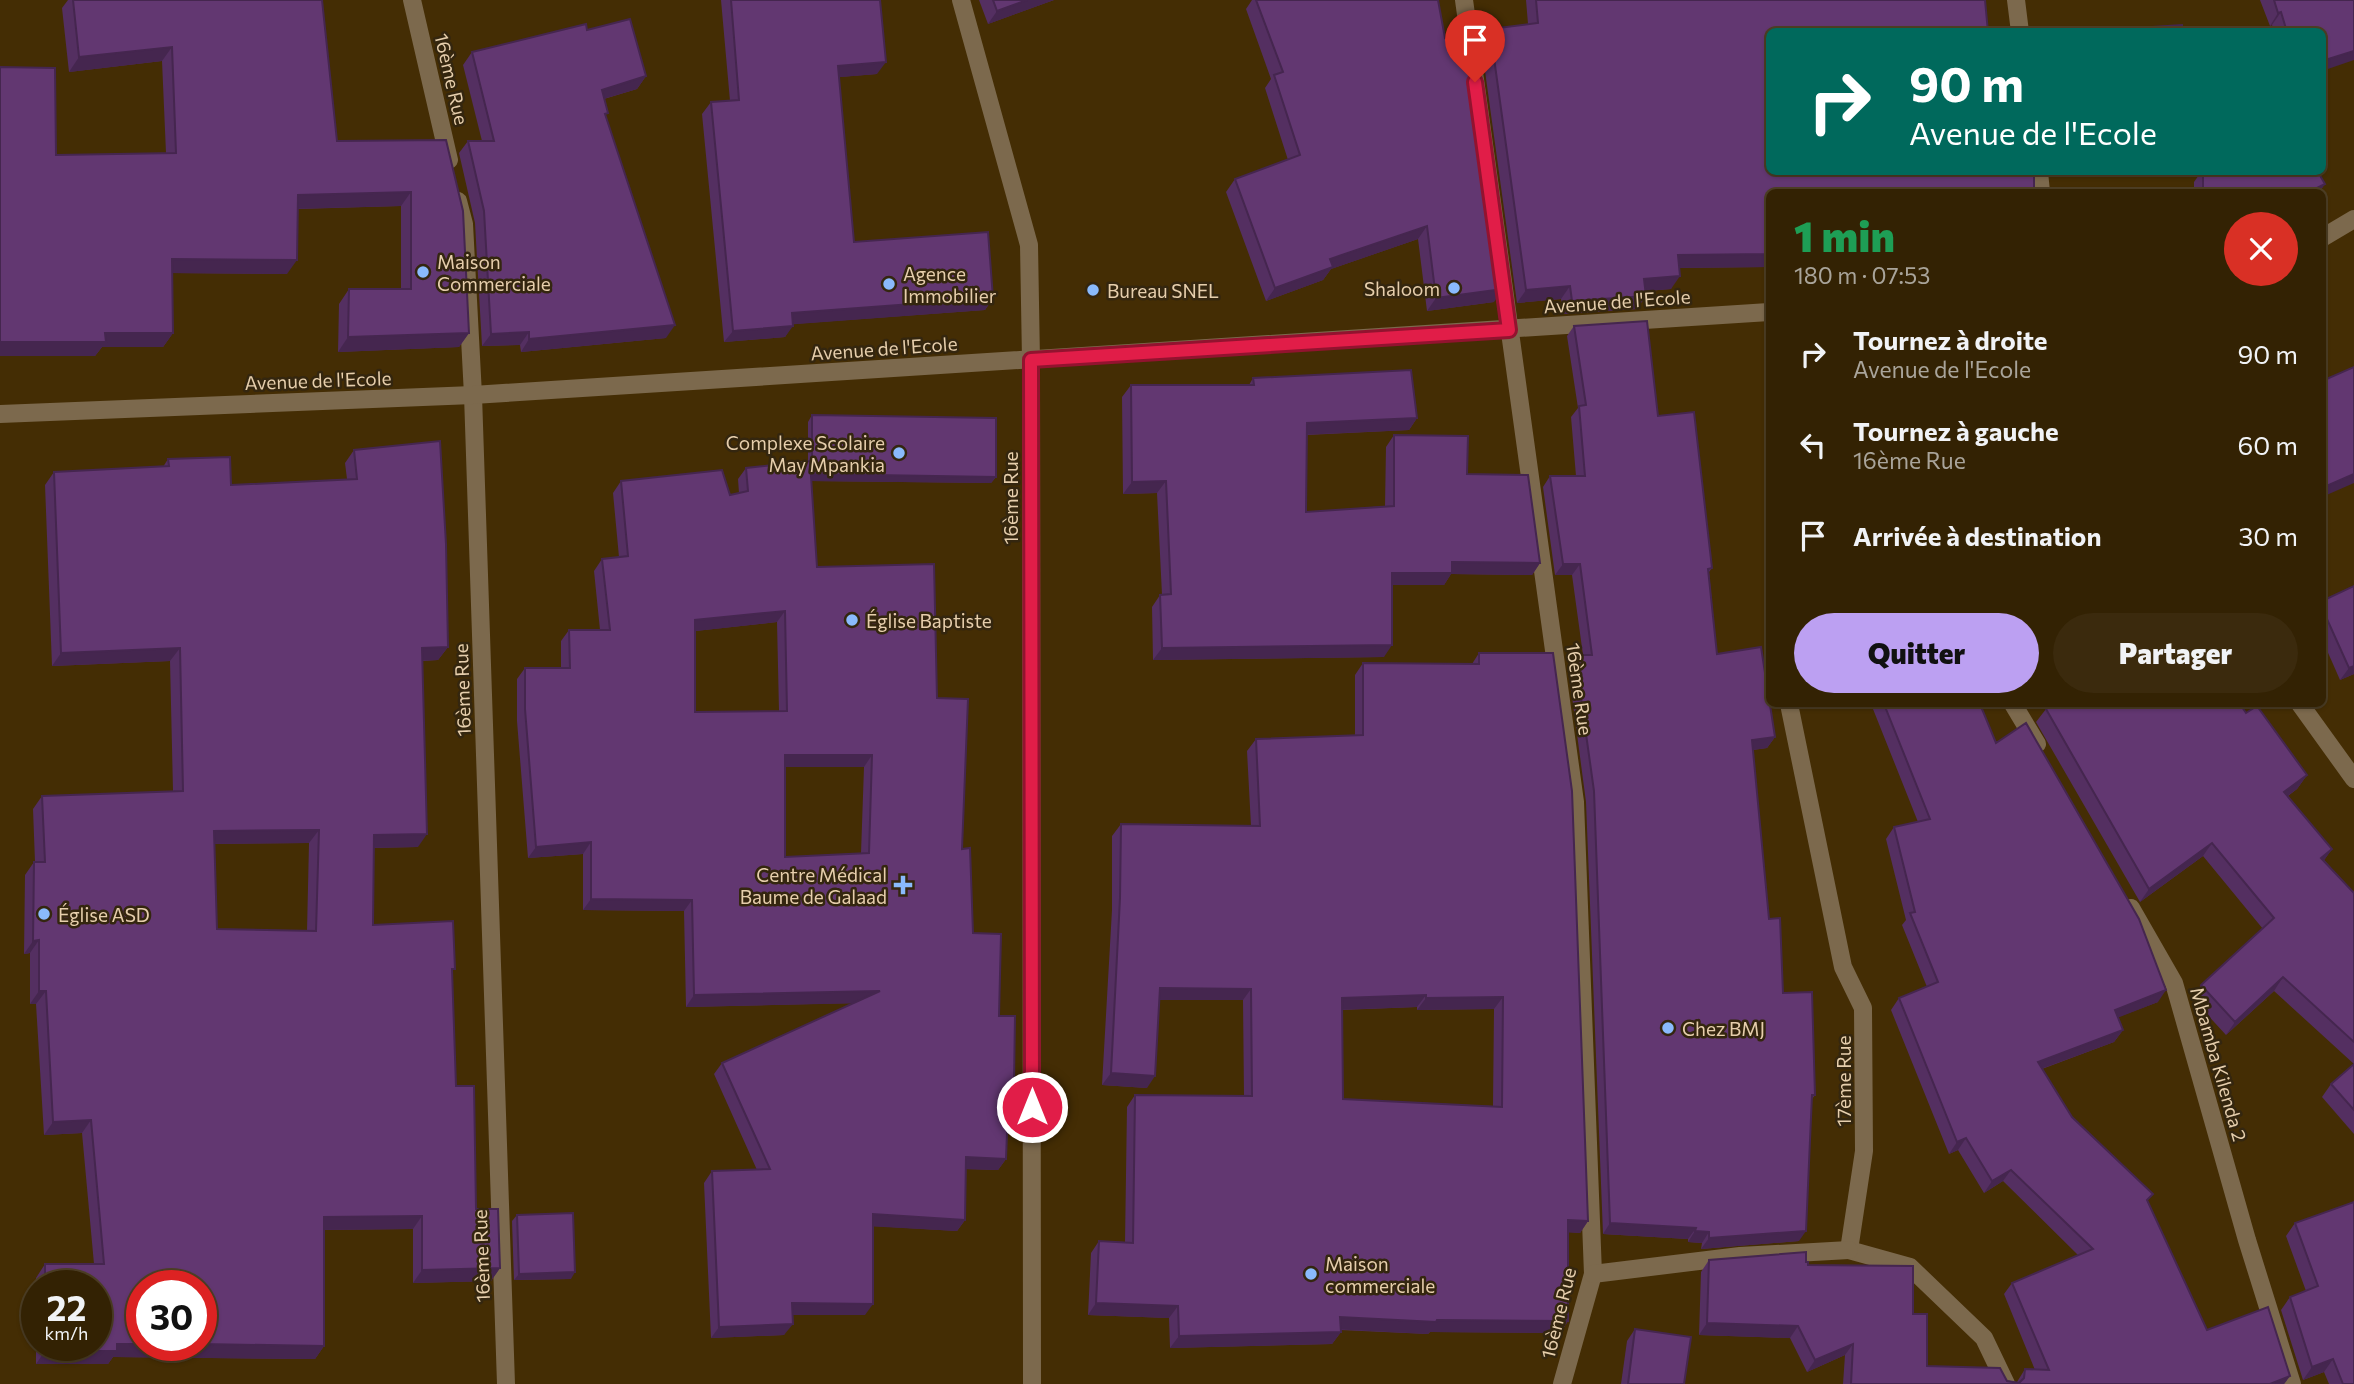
<!DOCTYPE html>
<html lang="fr">
<meta charset="utf-8">
<style>
body{margin:0;font-family:Commissioner,sans-serif;background:#3b2a0d;color:#f1f3f6;height:100vh;display:flex;flex-direction:column;font-size:26px;white-space:nowrap}
*{box-sizing:border-box;margin:0}
p{font-size:23px;color:#a9a49a}
.icon{flex:none;width:38px;height:38px;fill:none;stroke:currentColor;stroke-width:2;stroke-linecap:round;stroke-linejoin:round}
.map{position:relative;flex:1;overflow:hidden}
.side{position:absolute;left:1766px;top:189px;width:560px;height:518px;display:flex;flex-direction:column;background:#332203;border-radius:10px;box-shadow:0 2px 5px #0004,0 0 0 2px #4e3f25}
.side>*{flex:none}
.guide{position:absolute;left:1766px;top:28px;width:560px;height:147px;border-radius:10px;box-shadow:0 2px 5px #0004,0 0 0 2px #4e3f25;background:#00695c;color:#fff;overflow:hidden}
.speed{position:absolute;left:21px;top:1270px;display:flex;gap:14px;font-size:35px;font-weight:700;text-align:center}
.speed>*{display:grid;place-content:center;width:91px;height:91px;border-radius:50%;background:#332203;box-shadow:0 2px 5px #0004,0 0 0 2px #4e3f25;line-height:1}
.speed small{font-size:18px;font-weight:400}
.speed .limit{border:10px solid #d22;background:#fff;color:#111}
.pin{position:absolute;display:grid;place-items:center;width:60px;height:60px;color:#fff;margin:-72px -30px;border-radius:50% 50% 50% 0;rotate:-45deg;box-shadow:0 0 7px #0007}
.pin .icon{rotate:45deg}
.me{position:absolute;width:77px;margin:-38px;rotate:0deg;stroke-linejoin:round;filter:drop-shadow(0 0 5px #0008)}
.turn{display:flex;align-items:center;gap:24px;height:147px;padding:0 28px;font-size:32px}
.turn .icon{width:91px;height:91px;stroke-width:2.5}
.turn b{display:block;font-size:49px;line-height:60px}
.round{display:grid;place-items:center;flex:none;width:74px;height:74px;border-radius:37px;background:#3b2a0d}
.summary{display:flex;align-items:center;justify-content:space-between;height:119px;padding:0 28px}
h1{font-size:42px;font-weight:800;line-height:52px;color:#1e9e55}
.cta{display:flex;gap:14px;margin-top:auto;padding:14px 28px}
.cta a{flex:1;height:80px;border-radius:42px;background:#bca0f2;color:#111;font-size:28px;font-weight:800;line-height:80px;text-align:center}
.cta a+a{background:#3b2a0d;color:#f1f3f6}
ul{padding:0;list-style:none}
li{display:flex;align-items:center;gap:21px;height:91px;padding:0 28px}
li div{flex:1}
li b{display:block;font-size:26px}
li em{font-style:normal}
.map>svg:first-child{display:block}
.lines{fill:none;stroke-linecap:round;stroke-linejoin:round}
.minor{stroke:#7c694d;stroke-width:18}
.wall{fill:#542f61;fill-rule:evenodd}
.shaded-wall{fill:#45264f}
.building{fill:#623771;stroke:#45264f;stroke-width:2;fill-rule:evenodd}
.route-casing{stroke:#92132f;stroke-width:18}
.route{stroke:#e11d48;stroke-width:12}
.poi-dot{fill:#8abafc;stroke:#34260f;stroke-width:2.5}
.labels{text-anchor:middle;dominant-baseline:central;stroke-width:5;stroke-linejoin:round;paint-order:stroke}
.street-label{font-size:19px;fill:#e6ceac;stroke:#34260f}
.poi-label{font-size:19px;fill:#e6ceac;stroke:#34260f;text-anchor:start}
</style>
<div class="map">
<svg width="2354" height="1384" viewBox="0 0 2354 1384">
<rect width="100%" height="100%" fill="#442d04"/>
<g class="lines">
<!-- minor -->
<g class="minor">
<path d="M412,0L449,160"/>
<path d="M961,0L1029,245L1031,360L1032,1384"/>
<path d="M1464,0L1575,802L1593,1274L1562,1384"/>
<path d="M2016,0L2020,32"/>
<path d="M2039,172L2041,192"/>
<path d="M458,201L464,224L473,395L506,1384"/>
<path d="M2322,238L2354,219"/>
<path d="M0,414L473,395L1769,312"/>
<path d="M1789,704L1843,967L1863,1008L1864,1151L1849,1250L1910,1267L1984,1338L2006,1384"/>
<path d="M2013,704L2037,744"/>
<path d="M2300,704L2354,779"/>
<path d="M2131,908L2174,983L2247,1240L2292,1384"/>
<path d="M1593,1274L1740,1256L1849,1250"/>
</g>
</g>
<!-- wall -->
<g class="wall">
<path d="M68,0H322L337,141L446,140L469,333L459,347L338,352L339,304L349,289H401V206L298,209L287,274L172,273L173,333L163,347H102L95,356L56,155L166,153L162,61L69,72L62,8Z"/>
<path d="M721,0H880L877,74L839,77L854,242L993,298L985,310L793,324L785,337L724,342L702,114L711,102L730,101Z"/>
<path d="M979,0H1054L988,24Z"/>
<path d="M1252,0H1438L1494,302L1427,311L1418,239L1331,269L1323,280L1266,301L1226,192L1235,179L1288,160L1265,88L1271,79L1246,9Z"/>
<path d="M1526,0H1985L1769,192V267L1679,268L1671,289L1646,291L1637,309L1563,314L1561,299L1517,303L1481,42L1490,29L1528,24Z"/>
<path d="M2260,0H2354L2322,32H2274L2272,25L2270,26Z"/>
<path d="M587,30L646,76L637,89L604,99L605,117L666,338L521,352L520,345L482,346L475,223L459,153L468,141H482L463,65L472,52Z"/>
<path d="M2201,172H2318L2325,184L2319,192H2194V182Z"/>
<path d="M1574,326L1658,416L1712,568L1709,572L1717,654L1775,737L1767,748L1753,750L1769,919L1783,993L1815,1095L1812,1099L1799,1241L1701,1249L1702,1243L1688,1242V1239L1603,1234L1586,802L1568,666L1575,655H1583L1572,575H1555L1543,487L1550,476H1576L1571,417L1578,408L1567,336Z"/>
<path d="M1253,378L1417,418L1409,430L1307,435L1306,512L1385,506L1386,447L1394,435L1467,474L1540,563L1532,575L1451,574L1444,585H1392L1384,657L1153,660L1152,607L1160,595H1162L1157,493L1123,494L1122,397L1131,385H1249Z"/>
<path d="M812,415L996,477L991,483L811,481L817,567L937,698L962,849L973,933L999,1016L1009,1089L1006,1159L998,1170L966,1169L965,1220L957,1231L873,1226L865,1315H792L784,1335L711,1338L704,1183L712,1171L757,1170L714,1074L722,1063L854,1003L686,1007L684,911L583,910V854L528,858L517,721V679L525,668H561V641L569,630H600L594,571L602,559L619,557L613,493L621,481L730,495L739,493L738,479L746,468L808,461V422ZM777,622L779,711L695,712V631ZM785,767H864L861,853L785,857Z"/>
<path d="M354,450L448,647L438,660L423,661L418,847L374,848L373,925L452,973L456,1086L476,1209L500,1268L491,1281L413,1283V1229L324,1230V1346L315,1359L113,1357L108,1364H36V1278L45,1264H94L82,1133L44,1135L36,1004H30V953L24,954L25,875L34,862H35L33,809L42,796L173,791L170,661L52,666L45,485L54,472L163,467L168,459L231,485L347,479L345,463ZM309,843L307,931L217,929L214,844ZM37,1286H96V1346H37Z"/>
<path d="M2322,601L2354,674L2340,680L2322,639Z"/>
<path d="M1479,653L1588,1221L1580,1233L1568,1232V1321L1560,1333L1430,1332L1428,1334L1340,1330L1341,1332L1332,1344L1170,1348L1169,1318L1088,1315L1091,1253L1099,1241L1125,1242L1127,1107L1135,1095L1244,1096L1243,1000H1160L1147,1088L1102,1085L1112,910V836L1121,824L1251,826L1247,751L1256,739L1355,735V675L1363,663L1472,664ZM1417,1007V1010L1494,1009L1493,1106L1343,1099L1342,1010Z"/>
<path d="M1871,704H1980L1996,743L2158,1002L2118,1017L2123,1030L2114,1042L2042,1069L2072,1117L2147,1201L2207,1330L2290,1376L2284,1384H1843L1845,1355L1807,1372L1790,1338L1699,1335L1701,1272L1709,1260L1806,1262L1808,1265L1913,1314L1927,1366L2017,1382L2025,1369L2035,1370L2004,1294L2012,1283L2078,1255L2003,1181L1984,1193L1958,1150L1949,1154L1891,1010L1899,998L1927,987L1902,925L1906,920L1886,839L1894,827L1918,822Z"/>
<path d="M2046,709L2246,713L2307,775L2297,789L2288,796L2332,849L2324,860L2354,893V1064L2274,991L2226,1035L2192,998L2201,985L2263,929L2203,856L2140,902L2036,722Z"/>
<path d="M2354,1064V1134L2322,1097L2331,1084Z"/>
<path d="M517,1215L571,1279L514,1280L512,1221Z"/>
<path d="M2295,1223L2354,1384H2329L2324,1372L2303,1380L2281,1310L2290,1297L2306,1291L2286,1236Z"/>
<path d="M1635,1329L1684,1384H1621L1627,1341Z"/>
</g>
<!-- shaded-wall -->
<g class="shaded-wall">
<path d="M1027,0H1054L988,24L997,11Z"/>
<path d="M2281,12L2272,25L2270,26L2278,13Z"/>
<path d="M172,47L162,61L69,72L79,57Z"/>
<path d="M2354,51V60L2322,71V61Z"/>
<path d="M886,62L877,74L830,78L838,66Z"/>
<path d="M646,76L637,89L593,102L602,90Z"/>
<path d="M2325,184L2319,192H2309Z"/>
<path d="M411,192L401,206L288,209L298,195Z"/>
<path d="M1427,226L1418,239L1331,269L1323,280L1266,301L1275,288L1330,259Z"/>
<path d="M1769,254V267L1669,268L1678,255Z"/>
<path d="M172,259L297,260L287,274L162,273Z"/>
<path d="M1680,276L1671,289L1635,292L1644,279Z"/>
<path d="M1570,286L1561,299L1517,303L1526,290Z"/>
<path d="M1503,289L1494,302L1427,311L1436,298Z"/>
<path d="M1646,296L1637,309L1563,314L1572,301Z"/>
<path d="M993,298L985,310L784,325L792,313Z"/>
<path d="M675,325L666,338L521,352L529,339Z"/>
<path d="M793,326L785,337L724,342L733,331Z"/>
<path d="M529,332L520,345L482,346L491,334Z"/>
<path d="M105,333H173L163,347H102L95,356H0V342Z"/>
<path d="M469,333L459,347L338,352L348,337Z"/>
<path d="M1417,418L1409,430L1299,435L1307,423Z"/>
<path d="M812,474L996,477L991,483L807,481Z"/>
<path d="M2354,474V483L2322,497V488Z"/>
<path d="M1166,481L1157,493L1123,494L1132,482Z"/>
<path d="M1452,562L1540,563L1532,575L1451,574L1444,585H1383L1392,573Z"/>
<path d="M1563,564H1580L1572,575H1555Z"/>
<path d="M785,611L777,622L687,632L695,620Z"/>
<path d="M1392,645L1384,657L1153,660L1162,648Z"/>
<path d="M448,647L438,660L413,661L422,648Z"/>
<path d="M180,648L170,661L52,666L61,653Z"/>
<path d="M2354,666V674L2340,680L2349,668Z"/>
<path d="M1775,737L1767,748L1745,751L1752,740Z"/>
<path d="M785,755H872L864,767H777Z"/>
<path d="M2307,775L2297,789L2275,805L2284,792Z"/>
<path d="M319,830L309,843L204,844L214,831Z"/>
<path d="M427,834L418,847L365,848L374,835Z"/>
<path d="M591,842L583,854L528,858L536,847Z"/>
<path d="M2212,843L2203,856L2140,902L2149,889Z"/>
<path d="M2332,849L2323,862L2321,858Z"/>
<path d="M591,899L692,900L684,911L583,910Z"/>
<path d="M39,940L30,953L24,954L33,941Z"/>
<path d="M2283,977L2274,991L2226,1035L2235,1022Z"/>
<path d="M1160,988L1251,989L1243,1000H1152Z"/>
<path d="M2166,990L2158,1002L2107,1022L2115,1010Z"/>
<path d="M39,991H46L36,1004H30Z"/>
<path d="M880,991L872,1003L686,1007L694,995Z"/>
<path d="M1426,995L1417,1007L1334,1010L1342,998Z"/>
<path d="M1503,997L1494,1009L1417,1010L1426,998Z"/>
<path d="M2123,1030L2114,1042L2030,1073L2038,1062Z"/>
<path d="M1111,1073L1155,1076L1147,1088L1102,1085Z"/>
<path d="M91,1120L82,1133L44,1135L53,1122Z"/>
<path d="M1966,1138L1958,1150L1949,1154L1957,1142Z"/>
<path d="M966,1157L1006,1159L998,1170L958,1169Z"/>
<path d="M2011,1170L2003,1181L1984,1193L1992,1181Z"/>
<path d="M873,1214L965,1220L957,1231L865,1226Z"/>
<path d="M422,1216L413,1229L315,1230L324,1217Z"/>
<path d="M1568,1220L1588,1221L1580,1233L1560,1232Z"/>
<path d="M1610,1223L1696,1228L1688,1239L1603,1234Z"/>
<path d="M1695,1231L1709,1232L1702,1243L1688,1242Z"/>
<path d="M1806,1231L1799,1241L1701,1249L1709,1238Z"/>
<path d="M500,1268L491,1281L413,1283L422,1270Z"/>
<path d="M575,1272L571,1279L514,1280L519,1274Z"/>
<path d="M792,1303L873,1304L865,1315H783Z"/>
<path d="M1096,1303L1178,1306L1169,1318L1088,1315Z"/>
<path d="M1340,1317L1437,1320L1568,1321L1560,1333L1430,1332L1428,1334L1332,1329Z"/>
<path d="M1707,1323L1798,1326L1790,1338L1699,1335Z"/>
<path d="M793,1324L784,1335L711,1338L719,1327Z"/>
<path d="M1341,1332L1332,1344L1170,1348L1179,1336Z"/>
<path d="M117,1344H142V1346H201V1344L324,1346L315,1359L113,1357L108,1364H36L45,1351Z"/>
<path d="M1853,1344L1845,1355L1807,1372L1815,1360Z"/>
<path d="M2333,1359L2324,1372L2303,1380L2312,1367Z"/>
<path d="M2290,1376L2284,1384H2270Z"/>
</g>
<!-- building -->
<g class="building">
<path d="M73,0H322L337,141L446,140L463,211L469,333L348,337L349,289H411V192L298,195L297,260L172,259L173,333H105L106,342H0V67L55,68L56,155L176,153L172,47L79,57Z"/>
<path d="M731,0H880L886,62L838,66L854,242L988,232L993,298L792,313L793,326L733,331L711,102L739,100Z"/>
<path d="M993,0H1027L997,11Z"/>
<path d="M1256,0H1438L1445,38L1468,33L1503,289L1436,298L1427,226L1330,259L1333,267L1275,288L1235,179L1300,155L1274,75L1283,72Z"/>
<path d="M1536,0H1985L1988,32H1769V172H2034V192H1769V254L1678,255L1680,276L1644,279L1646,296L1572,301L1570,286L1526,290L1490,29L1538,23Z"/>
<path d="M2274,0H2354V51L2322,61V32H2287L2281,12L2278,13Z"/>
<path d="M630,19L646,76L602,90L608,113L605,114L675,325L529,339V332L491,334L484,211L468,141H494L472,52L586,24L587,30Z"/>
<path d="M2182,25V32H2123L2122,29Z"/>
<path d="M2203,172H2318L2325,184L2309,192H2206L2203,187Z"/>
<path d="M1647,321L1658,416L1694,412L1712,568L1708,569L1717,654L1761,647L1775,737L1752,740L1769,919L1780,918L1783,993L1812,992L1815,1095H1812L1806,1231L1709,1238V1232L1695,1231L1696,1228L1610,1223L1594,791L1575,655H1592L1580,564H1563L1550,476H1585L1579,406L1586,405L1574,326Z"/>
<path d="M2354,367V474L2322,488V381Z"/>
<path d="M1411,370L1417,418L1307,423L1306,512L1394,506V435L1468,436L1467,474L1528,475L1540,563L1452,562V573H1392V645L1162,648L1160,595L1171,594L1166,481L1132,482L1131,385H1254L1253,378Z"/>
<path d="M812,415L996,418V477L812,474Z"/>
<path d="M440,441L446,544L448,647L422,648L427,834L374,835L373,925L453,921L455,969H452L456,1086H474L476,1209H498L500,1268L422,1270V1216L324,1217V1346L201,1344V1286H142V1344H117V1351H45V1346H96V1286H45V1264H104L91,1120L53,1122L46,991H39V940L33,941L34,862H45L42,796L183,791L180,648L61,653L54,472L169,466L168,459L230,457L231,485L357,479L354,450ZM319,830L316,931L217,929L214,831Z"/>
<path d="M810,461L817,567L934,564L937,698L968,699L962,849L970,848L973,933L1001,934L999,1016H1015L1014,1082H1009L1006,1159L966,1157L965,1220L873,1214V1304L792,1303L793,1324L719,1327L712,1171L770,1169L722,1063L880,991L694,995L692,900L591,899V842L536,847L525,709V668H570L569,630H610L602,559L628,556L621,481L722,470L730,495L748,491L746,468ZM785,611L787,711L695,712V620ZM785,755H872L869,853L785,857Z"/>
<path d="M2354,586V666L2349,668L2322,608V601Z"/>
<path d="M1479,653H1553L1572,791L1588,1221L1568,1220V1321L1437,1320L1436,1322L1340,1317L1341,1332L1179,1336L1178,1306L1096,1303L1099,1241L1133,1243L1135,1095L1252,1096L1251,989L1160,988L1155,1076L1111,1073L1120,898L1121,824L1260,826L1256,739L1363,735V663L1479,664ZM1426,995V998L1503,997L1502,1107L1343,1099L1342,998Z"/>
<path d="M1884,704H1980L1996,743L2026,723L2139,919L2166,990L2115,1010L2123,1030L2038,1062L2072,1117L2153,1194L2147,1200L2207,1330L2268,1307L2290,1376L2270,1384H1851L1853,1344L1815,1360L1798,1326L1707,1323L1709,1260L1806,1252V1262H1808V1265L1913,1266V1314H1927V1366L2000,1368L2007,1381L2019,1383L2024,1378L2025,1369L2049,1370L2012,1283L2093,1249L2011,1170L1992,1181L1966,1138L1957,1142L1899,998L1938,982L1910,913L1915,912L1894,827L1930,819Z"/>
<path d="M2053,704H2240L2246,713L2257,706L2307,775L2284,792L2332,849L2321,858L2354,893V1042L2283,977L2235,1022L2201,985L2274,918L2212,843L2149,889L2046,709Z"/>
<path d="M2354,1064V1110L2331,1084Z"/>
<path d="M2354,1202V1384H2343L2333,1359L2312,1367L2290,1297L2318,1286L2295,1223Z"/>
<path d="M573,1213L575,1272L519,1274L517,1215Z"/>
<path d="M1635,1329L1691,1337L1684,1384H1628Z"/>
</g>
<g class="lines">
<!-- route casing -->
<g class="route-casing">
<path id="route" d="M1032,1107L1031,360L1509,330L1475,82"/>
</g>
<!-- route -->
<use href="#route" class="route"/>
</g>
<!-- markers -->
<g class="poi-dot">
<circle cx="423" cy="272" r="7"/>
<circle cx="889" cy="284" r="7"/>
<circle cx="1454" cy="288" r="7"/>
<circle cx="1093" cy="290" r="7"/>
<circle cx="899" cy="453" r="7"/>
<circle cx="852" cy="620" r="7"/>
<path d="M899.5 874.5h7v7h7v7h-7v7h-7v-7h-7v-7h7z"/>
<circle cx="44" cy="914" r="7"/>
<circle cx="1668" cy="1028" r="7"/>
<circle cx="1311" cy="1274" r="7"/>
</g>
<g class="labels">
<!-- street labels -->
<g class="street-label">
<text transform="translate(452 79) rotate(77)">16ème Rue</text>
<text transform="translate(1617 301) rotate(-4)">Avenue de l'Ecole</text>
<text transform="translate(884 348) rotate(-4)">Avenue de l'Ecole</text>
<text transform="translate(318 380) rotate(-2)">Avenue de l'Ecole</text>
<text transform="translate(1010 498) rotate(-90)">16ème Rue</text>
<text transform="translate(1580 689) rotate(82)">16ème Rue</text>
<text transform="translate(462 690) rotate(-92)">16ème Rue</text>
<text transform="translate(2219 1064) rotate(74)">Mbamba Kilenda 2</text>
<text transform="translate(1843 1081) rotate(-90)">17ème Rue</text>
<text transform="translate(481 1256) rotate(-92)">16ème Rue</text>
<text transform="translate(1558 1313) rotate(-76)">16ème Rue</text>
</g>
<!-- poi labels -->
<g class="poi-label">
<text x="437" y="261">Maison<tspan x="437" dy="22">Commerciale</tspan></text>
<text x="903" y="273">Agence<tspan x="903" dy="22">Immobilier</tspan></text>
<text x="1440" y="288" text-anchor="end">Shaloom</text>
<text x="1107" y="290">Bureau SNEL</text>
<text x="885" y="442" text-anchor="end">Complexe Scolaire<tspan x="885" dy="22">May Mpankia</tspan></text>
<text x="866" y="620">Église Baptiste</text>
<text x="887" y="874" text-anchor="end">Centre Médical<tspan x="887" dy="22">Baume de Galaad</tspan></text>
<text x="58" y="914">Église ASD</text>
<text x="1682" y="1028">Chez BMJ</text>
<text x="1325" y="1263">Maison<tspan x="1325" dy="22">commerciale</tspan></text>
</g>
</g>
</svg>
<div class="speed"><div>22<small>km/h</small></div><div class="limit">30</div></div>
<div class="pin" style="left:1475px;top:82px;background:#d93025"><svg class="icon" aria-label="arrive" viewBox="0 0 24 24"><path d="M6 21V4h12l-3 4 3 4H6"/></svg></div>
<svg class="me" style="left:1032px;top:1107px" viewBox="-20 -20 40 40"><circle r="17" fill="#e11d48" stroke="#fff" stroke-width="3"/><path d="M0-11L8 9 0 5-8 9z" fill="#fff"/></svg>
<div class="guide">
<div class="turn"><svg class="icon" aria-label="right" viewBox="0 0 24 24"><path d="M7 20v-9h11M14 6l5 5-5 5"/></svg><div><b>90 m</b>Avenue de l'Ecole</div></div>
</div>
<section class="side">
<div class="summary"><div><h1>1 min</h1><p>180 m · 07:53</p></div><a class="round" style="background:#d93025;color:#fff"><svg class="icon" aria-label="close" viewBox="0 0 24 24"><path d="M6 6l12 12M18 6L6 18"/></svg></a></div>
<ul>
<li><svg class="icon" aria-label="right" viewBox="0 0 24 24"><path d="M7 20v-9h11M14 6l5 5-5 5"/></svg><div><b>Tournez à droite</b><p>Avenue de l'Ecole</p></div><em>90 m</em></li>
<li><svg class="icon" aria-label="left" viewBox="0 0 24 24"><path d="M17 20v-9H6M10 6l-5 5 5 5"/></svg><div><b>Tournez à gauche</b><p>16ème Rue</p></div><em>60 m</em></li>
<li><svg class="icon" aria-label="arrive" viewBox="0 0 24 24"><path d="M6 21V4h12l-3 4 3 4H6"/></svg><div><b>Arrivée à destination</b></div><em>30 m</em></li>
</ul>
<div class="cta"><a>Quitter</a><a>Partager</a></div>
</section>
</div>
